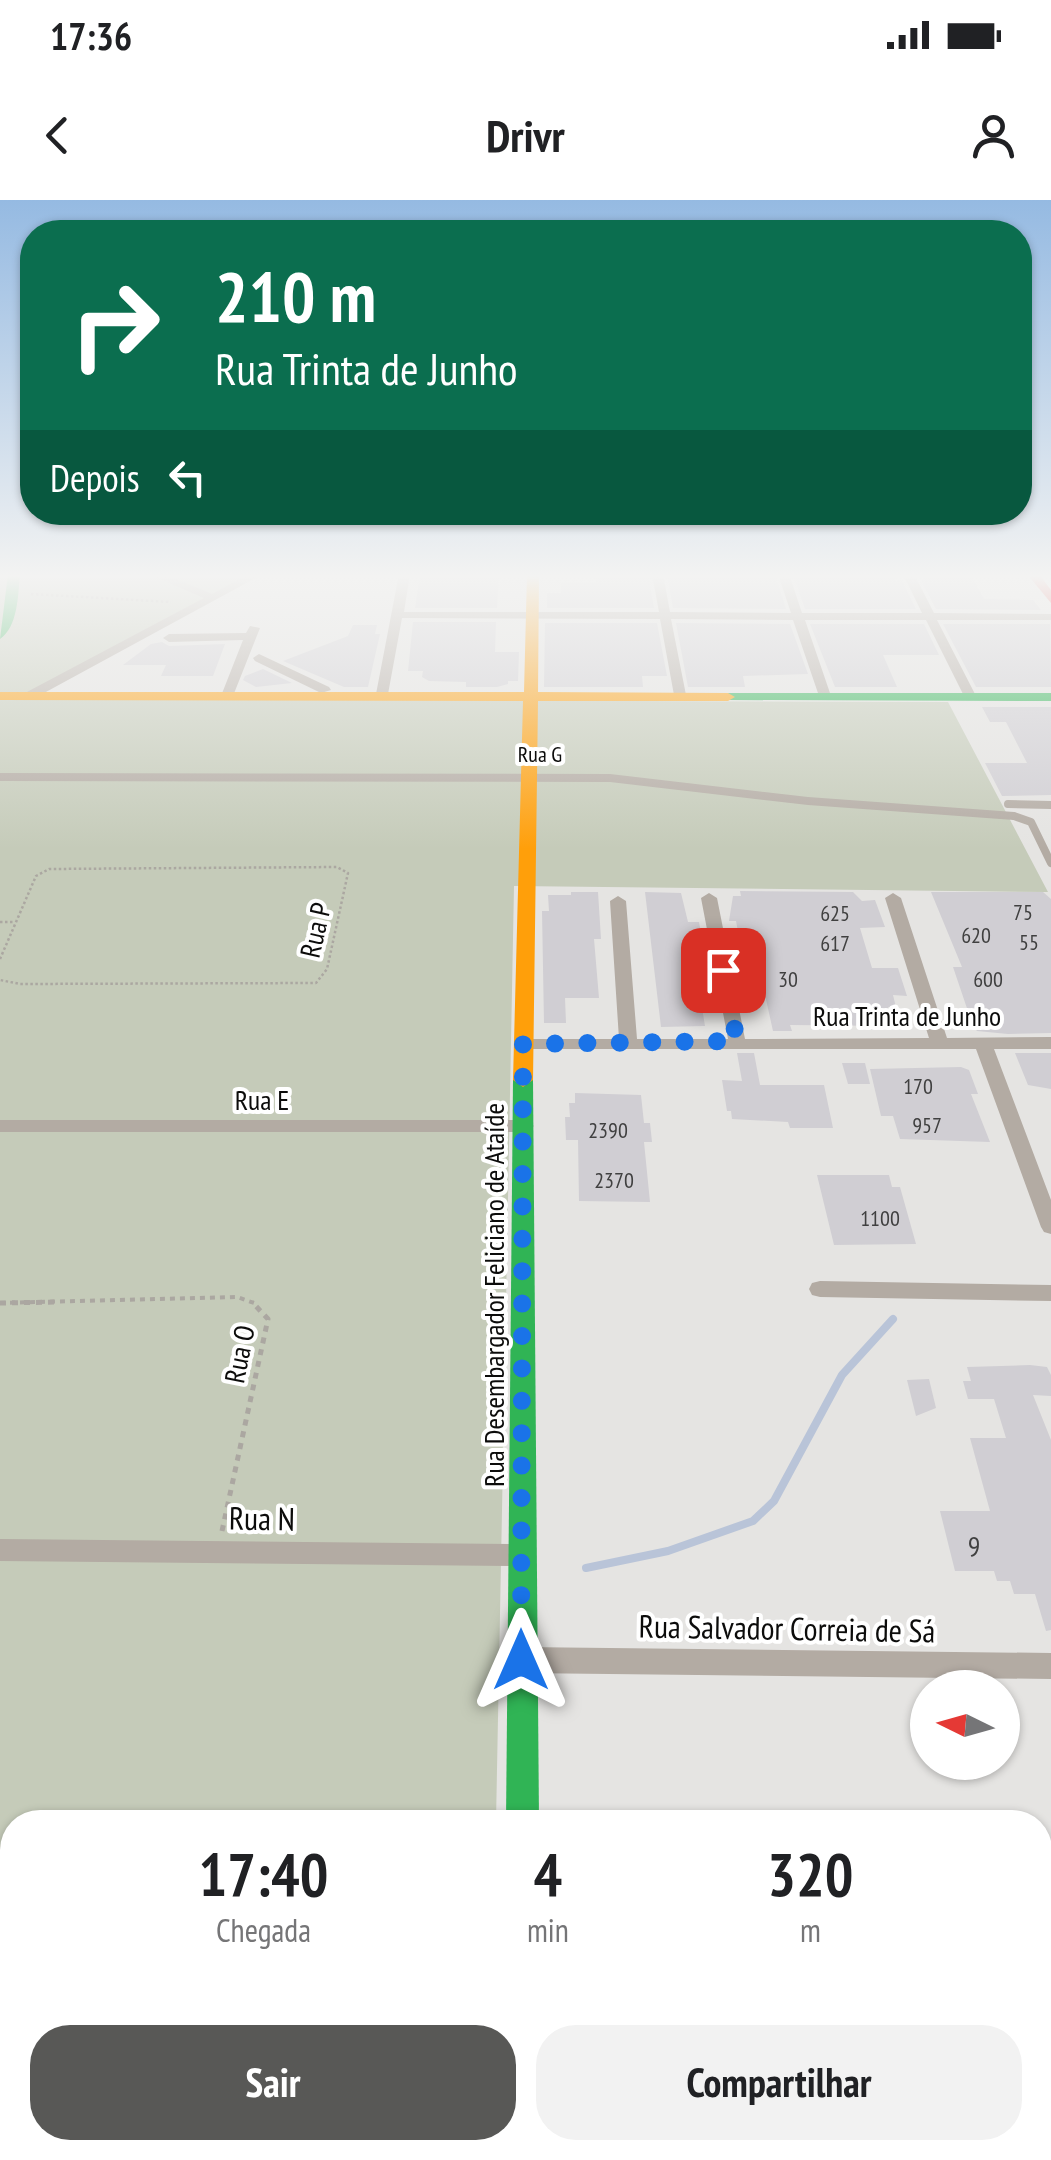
<!DOCTYPE html>
<html lang="pt">
<meta charset="utf-8">
<style>
body{margin:0;font-family:"PT Sans Narrow",sans-serif;background:#f2f2f2;color:#202124;height:100vh;display:flex;flex-direction:column;font-size:38px;white-space:nowrap}
*{box-sizing:border-box;margin:0}
p{font-size:32px;color:#757577}
.icon{flex:none;width:55px;height:55px;fill:none;stroke:currentColor;stroke-width:2;stroke-linecap:round;stroke-linejoin:round}
.map{position:relative;flex:1;overflow:hidden}
.sheet{position:absolute;left:0px;top:1610px;width:1052px;height:350px;display:flex;flex-direction:column;background:#fff;border-radius:40px 40px 0 0;box-shadow:0 2px 8px #0004}
.sheet>*{flex:none}
.guide{position:absolute;left:20px;top:20px;width:1012px;height:305px;border-radius:40px;box-shadow:0 2px 8px #0004;background:#0b6e4f;color:#fff;overflow:hidden}
.needle{width:65px;rotate:275deg}
.buttons{position:absolute;left:910px;top:1470px;display:grid;gap:20px}
.buttons a{display:grid;place-items:center;width:110px;height:110px;border-radius:50%;background:#fff;box-shadow:0 2px 8px #0004;font-size:50px}
.pin{position:absolute;display:grid;place-items:center;width:85px;height:85px;color:#fff;margin:-42px;border-radius:20px;box-shadow:0 5px 15px #0006}
.me{position:absolute;width:110px;margin:-55px;rotate:0deg;stroke-linejoin:round;filter:drop-shadow(0 0 8px #0008)}
.turn{display:flex;align-items:center;gap:35px;height:210px;padding:0 30px;font-size:45px}
.turn .icon{width:130px;height:130px;stroke-width:2.5}
.turn b{display:block;font-size:70px;line-height:85px}
.then{display:flex;align-items:center;height:95px;padding:0 30px;background:#0003;gap:20px;font-size:38px}
.eta{display:flex;justify-content:space-evenly;align-items:center;height:170px;text-align:center}
.eta b{font-size:60px;font-weight:800;line-height:70px}
.cta{display:flex;gap:20px;margin-top:auto;padding:20px 30px}
.cta a{flex:1;height:115px;border-radius:40px;background:#585856;color:#fff;font-size:40px;font-weight:800;line-height:115px;text-align:center}
.cta a+a{background:#f2f2f2;color:#202124}
.status{display:flex;justify-content:space-between;align-items:center;height:70px;padding:0 50px;background:#fff;direction:ltr}
.status svg{height:28px;fill:currentColor}
header{display:flex;justify-content:space-between;align-items:center;height:130px;padding:0 30px;background:#fff;font-size:45px;font-weight:800}
.map>svg:first-child{display:block}
.forest{fill:#c5cbb9}
.lines{fill:none;stroke-linecap:round;stroke-linejoin:round}
.stream{stroke:#b9c4d8;stroke-width:8}
.building{fill:#d0ced3}
.path-far2{stroke:#aba7a1;stroke-width:2.5;stroke-dasharray:2.5 2.5;stroke-linecap:butt}
.path-far1{stroke:#aba7a1;stroke-width:4;stroke-dasharray:5 5;stroke-linecap:butt}
.path{stroke:#aba7a1;stroke-width:5;stroke-dasharray:6 6;stroke-linecap:butt}
.lane{stroke:#b3aba3;stroke-width:8}
.street{fill:#b3aba3;fill-rule:evenodd}
.fast{fill:#30b455;fill-rule:evenodd}
.slow{fill:#ff9f0a;fill-rule:evenodd}
.jam{fill:#e5322d;fill-rule:evenodd}
.route{stroke:#1a73e8;stroke-width:18;stroke-dasharray:0 32.4}
.labels{text-anchor:middle;dominant-baseline:central;stroke-width:8;stroke-linejoin:round;paint-order:stroke}
.far-street-label{font-size:22px;fill:#0c0c0b;stroke:#fff}
.number-label{font-size:22px;fill:#404040}
.street-label{font-size:28px;fill:#0c0c0b;stroke:#fff}
.near-number-label{font-size:28px;fill:#404040}
.near-street-label{font-size:32px;fill:#0c0c0b;stroke:#fff}
</style>
<div class="status"><b>17:36</b><svg viewBox="0 0 49 12"><path d="M0 12V9h3v3zM5 12V6h3v6zM10 12V3h3v9zM15 12V0h3v12zM26 1h20v11H26zM47 4h2v5h-2z"/></svg></div>
<header><svg class="icon" aria-label="back" viewBox="0 0 24 24"><path d="M15 5l-7 7 7 7"/></svg>Drivr<svg class="icon" aria-label="person" viewBox="0 0 24 24"><circle cx="12" cy="8" r="4"/><path d="M4 21q1-7 8-7t8 7"/></svg></header>
<div class="map">
<svg width="1051" height="1960" viewBox="0 0 1051 1960">
<rect width="100%" height="100%" fill="#e5e4e2"/>
<!-- forest -->
<g class="forest">
<path d="M0,374H251L27,493H0Z"/>
<path d="M0,499L948,502L1048,692L514,686L496,1622H12V1948H490V1960H0Z"/>
</g>
<g class="lines">
<!-- stream -->
<path class="stream" d="M586,1368L668,1351L753,1321L774,1301L842,1175L893,1119"/>
</g>
<!-- building -->
<g class="building">
<path d="M420,374H499L497,408H415Z"/>
<path d="M595,374H648L654,408H547V393H561V383H596Z"/>
<path d="M667,374H775L786,409L673,408Z"/>
<path d="M793,374H893L896,381H902L916,409H805Z"/>
<path d="M932,374L963,375L973,379L984,399L1033,400L1041,410L936,409L921,380Z"/>
<path d="M413,422H496L495,452H519L518,481H508V484L497,487H466V482L429,481L422,477L423,471H408Z"/>
<path d="M545,423H657L667,476H642L643,487H544Z"/>
<path d="M676,423L790,424L808,474L743,476L745,487H688Z"/>
<path d="M810,424H924L939,455H883L897,487H835Z"/>
<path d="M943,424H1050L1051,487H976Z"/>
<path d="M353,425H377L375,434H380L368,487H344L283,461L348,436Z"/>
<path d="M162,442L169,446L225,444L213,476H161L166,465H123L151,444Z"/>
<path d="M263,469L292,483L256,487L243,480L245,476Z"/>
<path d="M982,507H1051V595L1002,596L985,563H1027L1006,522H990Z"/>
<path d="M740,691L853,692L862,701L875,700L885,727L860,728L872,768H898L907,796L893,795L896,807H888L894,826L790,825L792,831H773L763,786H738L734,767H745L736,721H729L733,696H741Z"/>
<path d="M571,692H598L601,739H594L599,798H565L566,823H544L542,711H549L548,695H571Z"/>
<path d="M645,692L681,693L688,722H699L710,784V789H699L705,826L661,827Z"/>
<path d="M931,692H1043L1051,699V833L1008,834L977,831L973,826L953,767H962Z"/>
<path d="M737,853H754L760,885H824L833,928H790L788,922L732,919L731,911H727L722,880L742,881Z"/>
<path d="M1015,853H1051V889L1028,885Z"/>
<path d="M842,863H865L870,884H848Z"/>
<path d="M961,867L969,870L978,894H971L990,942L900,939L893,916H881L870,869Z"/>
<path d="M575,893L641,895L644,923H650L652,942H644L650,1002L579,1001L578,940H566L565,917H570L569,903H575Z"/>
<path d="M817,975H889L892,987H900L916,1044L834,1045Z"/>
<path d="M1030,1165L1047,1167L1051,1175V1196L1033,1195L1051,1240V1430L1046,1431L1035,1394H1014L1010,1381H997L994,1371H955L940,1311H990L970,1238H1006L994,1199H968L963,1181H971L967,1167Z"/>
<path d="M929,1179L936,1208L916,1216L907,1180Z"/>
</g>
<g class="lines">
<!-- path-far2 -->
<g class="path-far2">
<path d="M31,394L171,402"/>
<path d="M0,722H14"/>
<path d="M0,759L36,676L49,669L337,667L348,673L327,769L316,783L20,784L0,780"/>
</g>
<!-- path-far1 -->
<path class="path-far1" d="M0,1103L237,1097L257,1104"/>
<!-- path -->
<g class="path">
<path d="M0,1103L59,1102"/>
<path d="M222,1331L268,1119L252,1102"/>
</g>
<!-- lane -->
<g class="lane">
<path d="M1008,604L1051,605"/>
<path d="M1014,616L1031,622L1051,663"/>
</g>
<!-- street -->
<g class="street">
<path d="M148,374H164L212,394L249,374H263L33,499H25V493L204,398Z"/>
<path d="M399,374H410L404,412H659L652,374H663L670,412L791,413L778,374H789L802,413H922L903,374H914L934,413L1051,414V420H937L976,496L970,500L964,496L926,420H805L831,496L825,500L819,496L793,420L671,419L686,495L680,499L674,495L660,419L402,418L388,494L382,498L376,494Z"/>
<path d="M1051,374V378L1044,375V374Z"/>
<path d="M250,426L260,428L233,496L227,500L221,496L243,440L169,442L163,438L169,434L246,433Z"/>
<path d="M259,454L329,487L331,490L321,493L255,461L253,458Z"/>
<path d="M0,573L610,574L808,597L1014,612L1021,616L1014,620L808,605L610,582L0,581Z"/>
<path d="M709,693L717,698L745,839L929,838L885,698L893,693L901,698L947,838L1051,837V849H994L1051,1000V1034L1044,1032L1041,1027L976,849H517L514,845L517,841L523,839H619L610,701L618,696L626,701L637,839H728L701,698Z"/>
<path d="M0,920H524L534,926L524,932H0Z"/>
<path d="M820,1081L1051,1085V1101L820,1097L812,1095L809,1089L812,1083Z"/>
<path d="M0,1339L522,1344L531,1347L535,1355L531,1363L522,1366L0,1361Z"/>
<path d="M521,1447L1051,1453V1479L521,1473L511,1469L507,1460L511,1451Z"/>
</g>
<!-- fast -->
<g class="fast">
<path d="M8,374H20C18,395 18,427 0,439Z"/>
<path d="M728,493H1051V501L723,500L721,497Z"/>
<path d="M523,873L533,880L539,1622H506L513,880Z"/>
</g>
<!-- slow -->
<path class="slow" d="M527,374H539L538,492L728,493L735,497L728,501H538L533,880L523,887L513,880L523,501L0,500V492H524Z"/>
<!-- jam -->
<g class="jam">
<path d="M1027,374H1039L1051,390V403Z"/>
<path d="M504,1948H542L543,1960H503Z"/>
</g>
</g>
<!-- sky -->
<linearGradient id="sky" x2="0" y2="1"><stop stop-color="#95bae2"/><stop offset="0.58" stop-color="#f3f3f2"/><stop offset="1" stop-color="#f3f3f2" stop-opacity="0"/></linearGradient>
<rect width="1051" height="649" fill="url(#sky)"/>
<g class="lines">
<!-- route -->
<path class="route" d="M521,1460L523,844L737,841L723,770"/>
</g>
<g class="labels">
<!-- far-street labels -->
<g class="far-street-label">
<text x="540" y="554">Rua G</text>
</g>
<!-- number labels -->
<g class="number-label">
<text x="1023" y="712">75</text>
<text x="835" y="713">625</text>
<text x="976" y="735">620</text>
<text x="1029" y="742">55</text>
<text x="835" y="743">617</text>
<text x="788" y="779">30</text>
<text x="988" y="779">600</text>
<text x="918" y="886">170</text>
<text x="927" y="925">957</text>
<text x="608" y="930">2390</text>
<text x="614" y="980">2370</text>
<text x="880" y="1018">1100</text>
</g>
<!-- street labels -->
<g class="street-label">
<text transform="translate(315 730) rotate(-77)">Rua P</text>
<text x="907" y="815">Rua Trinta de Junho</text>
<text x="262" y="899">Rua E</text>
<text transform="translate(493 1095) rotate(-90)">Rua Desembargador Feliciano de Ataíde</text>
<text transform="translate(239 1154) rotate(-79)">Rua O</text>
</g>
<!-- near-number labels -->
<g class="near-number-label">
<text x="974" y="1345">9</text>
</g>
<!-- near-street labels -->
<g class="near-street-label">
<text transform="translate(262 1318) rotate(1)">Rua N</text>
<text transform="translate(787 1428) rotate(1)">Rua Salvador Correia de Sá</text>
</g>
</g>
</svg>
<div class="buttons">
<a><svg class="needle" viewBox="-14 -14 28 28"><path d="M0-13l5 13h-10z" fill="#e53935"/><path d="M0 13l5-13h-10z" fill="#757577"/></svg></a>
</div>
<div class="pin" style="left:723px;top:770px;background:#d93025"><svg class="icon" aria-label="arrive" viewBox="0 0 24 24"><path d="M6 21V4h12l-3 4 3 4H6"/></svg></div>
<svg class="me" style="left:521px;top:1460px" viewBox="-20 -20 40 40"><path d="M0-17L14 15 0 8-14 15z" fill="#1a73e8" stroke="#fff" stroke-width="4"/></svg>
<div class="guide">
<div class="turn"><svg class="icon" aria-label="right" viewBox="0 0 24 24"><path d="M7 20v-9h11M14 6l5 5-5 5"/></svg><div><b>210 m</b>Rua Trinta de Junho</div></div>
<div class="then">Depois<svg class="icon" aria-label="left" viewBox="0 0 24 24"><path d="M17 20v-9H6M10 6l-5 5 5 5"/></svg></div>
</div>
<section class="sheet">
<div class="eta">
<div><b>17:40</b><p>Chegada</p></div>
<div><b>4</b><p>min</p></div>
<div><b>320</b><p>m</p></div>
</div>
<div class="cta"><a>Sair</a><a>Compartilhar</a></div>
</section>
</div>
